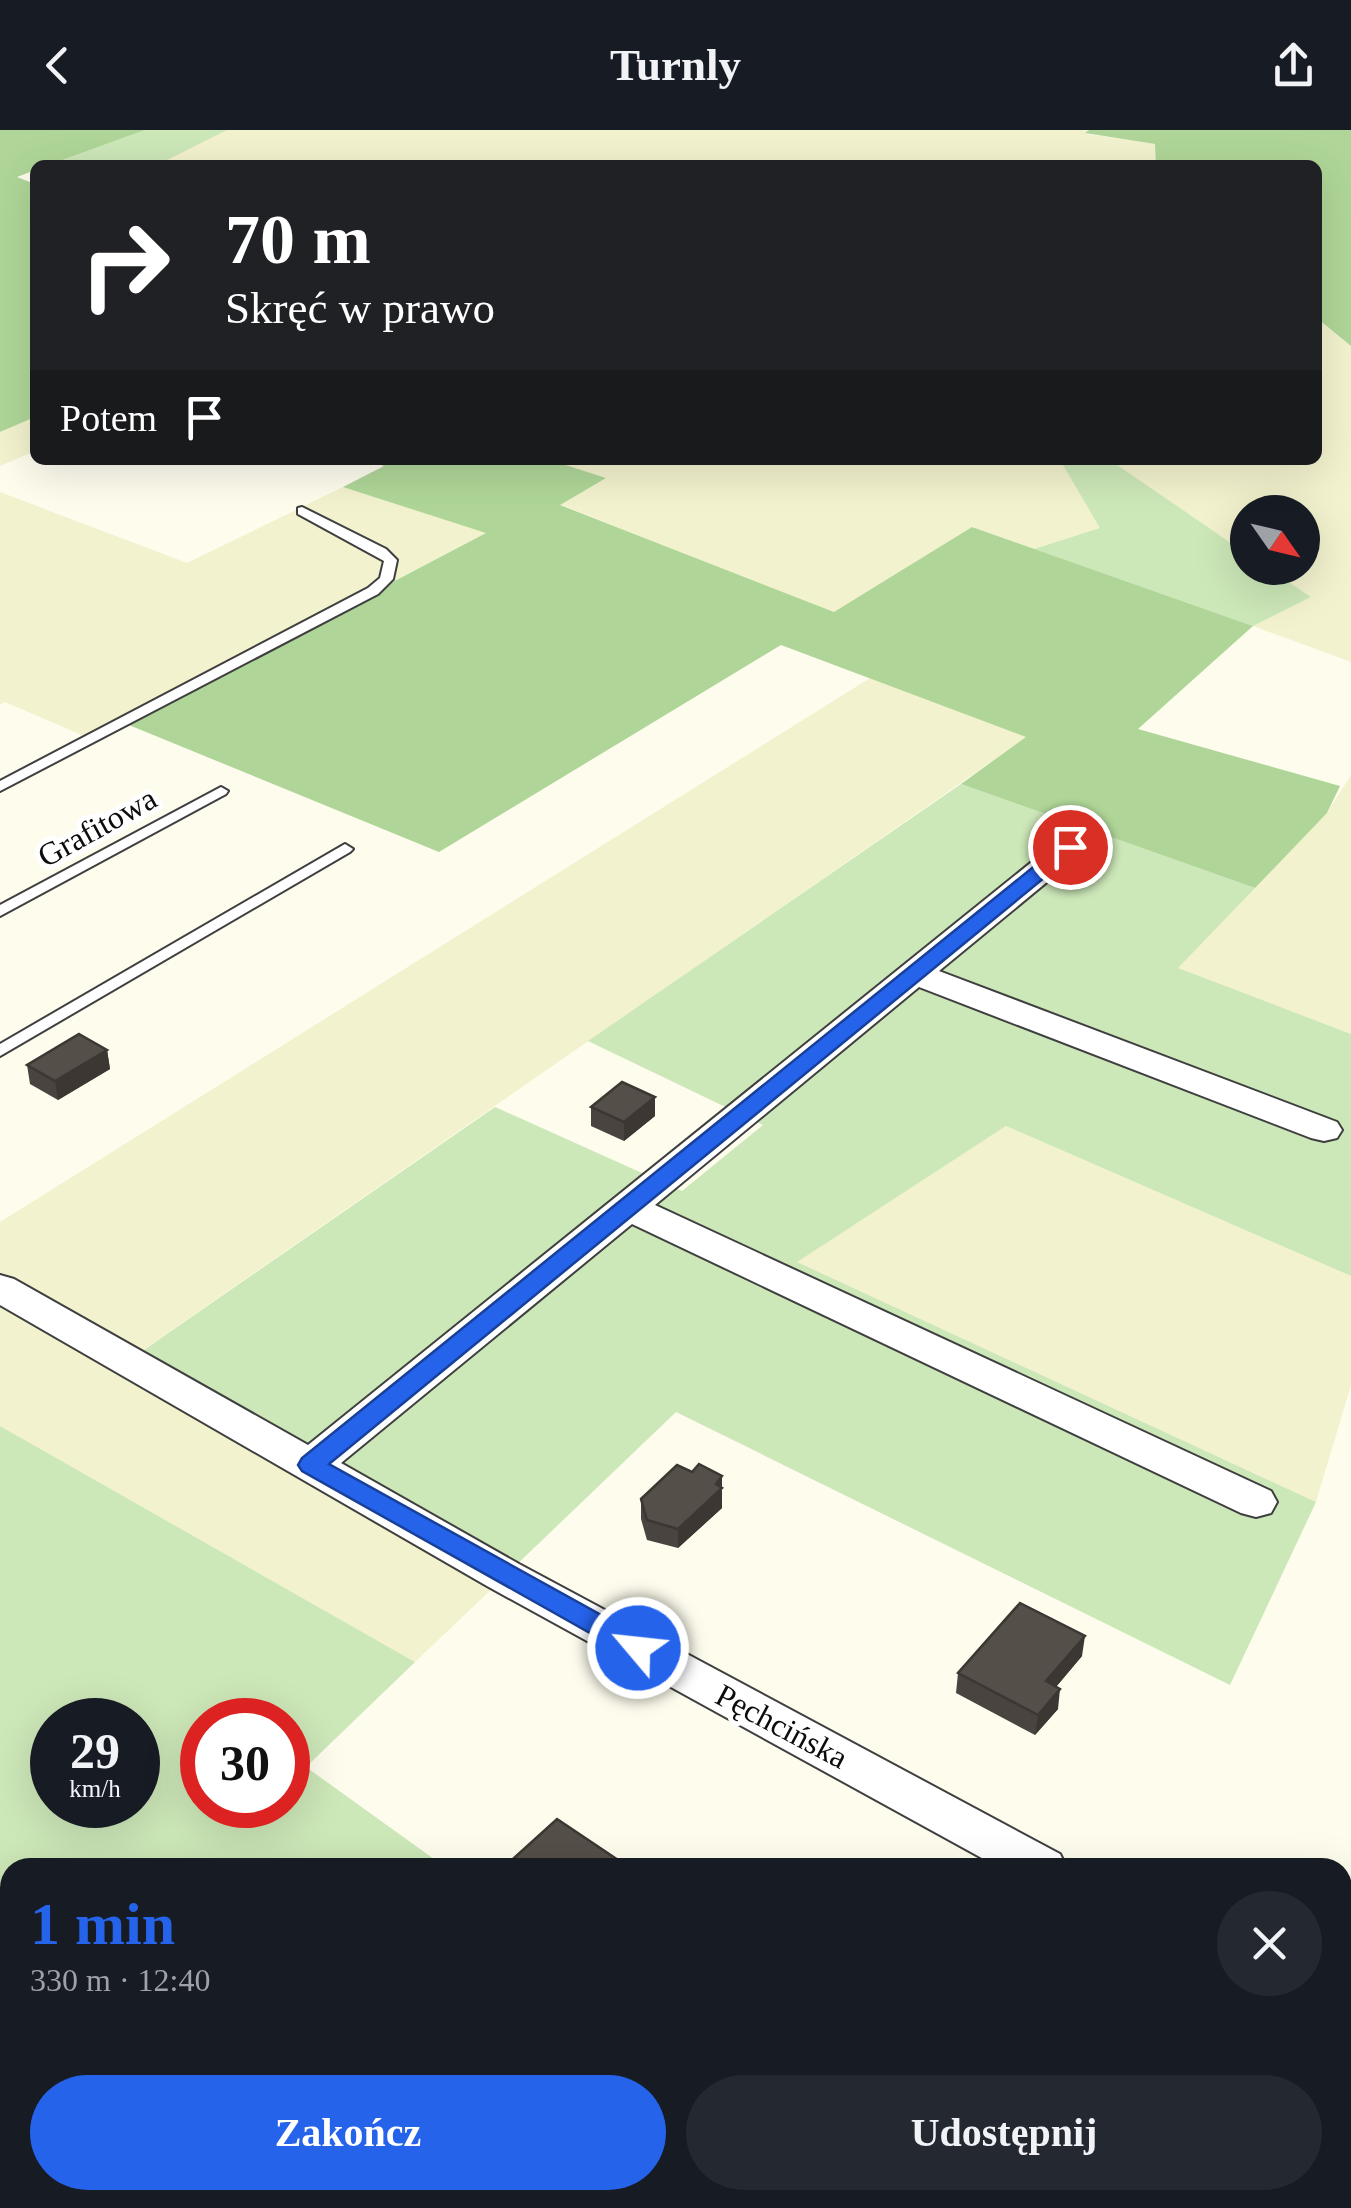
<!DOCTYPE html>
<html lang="pl">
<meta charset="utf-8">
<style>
body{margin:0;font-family:"Times New Roman",serif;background:#242831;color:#f1f3f6;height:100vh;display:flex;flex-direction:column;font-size:38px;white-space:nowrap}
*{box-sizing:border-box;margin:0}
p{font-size:32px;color:#9ea1a6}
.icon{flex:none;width:55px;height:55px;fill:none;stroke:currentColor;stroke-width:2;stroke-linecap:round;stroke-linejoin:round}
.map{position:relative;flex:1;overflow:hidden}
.sheet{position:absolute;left:0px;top:1728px;width:1352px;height:352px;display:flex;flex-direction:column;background:#171b24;border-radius:30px 30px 0 0;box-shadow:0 10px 40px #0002}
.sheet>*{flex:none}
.guide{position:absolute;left:30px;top:30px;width:1292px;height:305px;border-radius:15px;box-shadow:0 10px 40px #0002;background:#202124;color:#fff;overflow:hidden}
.needle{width:65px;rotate:124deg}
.buttons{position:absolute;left:1230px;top:365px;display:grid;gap:20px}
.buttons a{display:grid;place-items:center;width:90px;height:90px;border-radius:50%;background:#171b24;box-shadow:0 10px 40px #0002;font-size:50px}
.speed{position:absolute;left:30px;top:1568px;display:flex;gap:20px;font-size:50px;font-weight:700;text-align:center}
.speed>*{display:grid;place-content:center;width:130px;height:130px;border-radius:50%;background:#171b24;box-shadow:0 10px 40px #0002;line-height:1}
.speed small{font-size:25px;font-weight:400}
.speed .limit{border:15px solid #d22;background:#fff;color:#111}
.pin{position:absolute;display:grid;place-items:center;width:85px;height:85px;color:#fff;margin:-42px;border:5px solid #fff;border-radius:50%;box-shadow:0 2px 10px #0007}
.me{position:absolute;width:110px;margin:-55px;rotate:298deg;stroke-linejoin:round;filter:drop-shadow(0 0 8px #0008)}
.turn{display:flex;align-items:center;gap:35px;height:210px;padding:0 30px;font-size:45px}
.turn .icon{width:130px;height:130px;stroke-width:2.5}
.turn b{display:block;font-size:70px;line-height:85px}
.then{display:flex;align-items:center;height:95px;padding:0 30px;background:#0003;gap:20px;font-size:38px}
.round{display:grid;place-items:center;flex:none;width:105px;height:105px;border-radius:52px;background:#242831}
.summary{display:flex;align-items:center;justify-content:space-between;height:170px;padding:0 30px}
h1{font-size:60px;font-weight:600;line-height:75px;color:#2563eb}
.cta{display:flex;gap:20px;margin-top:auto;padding:20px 30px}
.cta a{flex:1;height:115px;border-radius:60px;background:#2563eb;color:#fff;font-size:40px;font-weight:600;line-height:115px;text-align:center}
.cta a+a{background:#242831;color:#f1f3f6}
header{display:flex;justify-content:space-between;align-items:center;height:130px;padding:0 30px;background:#171b24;font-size:45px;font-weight:600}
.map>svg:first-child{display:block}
.farmland{fill:#f3f2ce}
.green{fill:#cce7b8;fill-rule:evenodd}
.forest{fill:#afd698}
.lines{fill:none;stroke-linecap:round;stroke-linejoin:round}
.lane-casing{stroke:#3f3f3f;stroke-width:4}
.street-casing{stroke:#3f3f3f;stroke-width:4}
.lane{fill:#fff;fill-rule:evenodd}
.street{fill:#fff;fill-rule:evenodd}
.wall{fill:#49443f}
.shaded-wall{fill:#3c3733}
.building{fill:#554f49;stroke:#3c3733;stroke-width:2.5}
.route{fill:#2563eb;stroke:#184099;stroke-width:2.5}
.labels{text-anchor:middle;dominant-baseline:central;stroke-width:10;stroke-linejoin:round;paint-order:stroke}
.street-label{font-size:32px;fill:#0c0c0c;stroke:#fff}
</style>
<header><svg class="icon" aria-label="back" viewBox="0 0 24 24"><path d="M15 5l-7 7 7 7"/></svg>Turnly<svg class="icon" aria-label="share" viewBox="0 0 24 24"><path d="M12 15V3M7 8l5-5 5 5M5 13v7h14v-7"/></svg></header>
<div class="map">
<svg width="1351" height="2078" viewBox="0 0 1351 2078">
<rect width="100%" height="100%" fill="#fefced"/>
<!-- farmland -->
<g class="farmland">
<path d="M227,0H1089L1087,4L1156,14V35L156,34Z"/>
<path d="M1318,189L1351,216V532L1253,496L1311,467L1268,438H1302V382H1248L1247,424L1110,330H1318Z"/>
<path d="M35,287V321L0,336V302Z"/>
<path d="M550,330H1060L1101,398L1034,419L972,397L834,483L559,374L605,348Z"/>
<path d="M343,357L488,402L91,609L5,572L0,575V362L187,433Z"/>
<path d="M870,548L1027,607L140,1222L0,1143V1092Z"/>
<path d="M1351,645V904L1177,838L1327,683Z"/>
<path d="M1006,996L1351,1146V1255L1316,1372L796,1132Z"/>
<path d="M0,1172L496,1455L415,1532L0,1296Z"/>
</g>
<!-- green -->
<g class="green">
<path d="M145,0H227L157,35H49Z"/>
<path d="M1060,330H1110L1247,424L1248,438H1268L1311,467L1253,496L1034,419L1100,398Z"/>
<path d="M961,654L1255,758L1178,838L1351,904V1146L1006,996L797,1132L1316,1372L1230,1555L676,1282L511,1440L125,1233L495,977L682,1061L763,995L588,911Z"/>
<path d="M0,1296L415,1532L306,1637L445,1737L10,1738V2070H908L920,2078H0ZM52,1590H138V1675H52ZM288,1590V1675H202V1590Z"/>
</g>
<!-- forest -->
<g class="forest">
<path d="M0,0H145L49,35H35V40L17,47L35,54V287L0,302Z"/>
<path d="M1089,0H1351V216L1318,189V35H1156L1155,14L1085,3Z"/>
<path d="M369,330H550L606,348L560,375L834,482L972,397L1253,496L1138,599L1340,656L1327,683L1255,758L961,654L1026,607L781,515L439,722L124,593L486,403L343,357L384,336Z"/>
</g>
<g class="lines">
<!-- lane casing -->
<g class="lane-casing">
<g id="lane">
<path d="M302,377L386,419L397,430L393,449L378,464L0,661V651L368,458L380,448L384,431L298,384V378Z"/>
<path d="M221,657L228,661L226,664L0,786V775Z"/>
<path d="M345,714L353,719L350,722L0,926V914Z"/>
</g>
</g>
<!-- street casing -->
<g class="street-casing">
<g id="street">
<path d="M1070,707L1081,710L1086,717L1081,724L939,841L1337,992L1342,1000L1337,1008L1324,1011L1311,1008L919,857L655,1075L1271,1361L1277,1372L1271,1383L1256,1387L1241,1383L632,1094L341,1333L519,1434L1060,1724L1067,1738H1000L487,1456L0,1175V1145L14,1149L308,1315L1059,710Z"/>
<path d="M1342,1883L1351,1886V1932L1342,1929Z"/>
<path d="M1010,2070H1064L1065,2078H1011Z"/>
</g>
</g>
<!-- lane -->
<use href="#lane" class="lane"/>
<!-- street -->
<use href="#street" class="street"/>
</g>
<!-- wall -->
<g class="wall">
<path d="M107,920L110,939L58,970L30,954L27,935Z"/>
<path d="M591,977L655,986L624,1011L591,996Z"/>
<path d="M692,1342L722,1346V1378L678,1418L647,1410L641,1389V1369Z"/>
<path d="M1082,1526L1056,1557L1058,1579L1035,1605L956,1563L958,1543Z"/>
</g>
<!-- shaded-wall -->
<g class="shaded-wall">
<path d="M107,920L110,939L58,970L55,951Z"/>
<path d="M655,967V986L624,1011V992Z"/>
<path d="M722,1346V1378L678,1418V1399Z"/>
<path d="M1085,1506L1082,1526L1044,1571L1046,1551Z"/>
<path d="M1060,1559L1058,1579L1035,1605L1038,1585Z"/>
</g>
<!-- building -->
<g class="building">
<path d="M79,904L107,920L55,951L27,935Z"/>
<path d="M622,952L655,967L624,992L591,977Z"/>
<path d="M699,1334L722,1346L716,1354L722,1358L678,1399L647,1390L641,1369L677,1335L692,1342Z"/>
<path d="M1020,1473L1085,1506L1046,1551L1060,1559L1038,1585L958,1543Z"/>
<path d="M557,1689L630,1738H503Z"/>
<path d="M1126,2070H1175L1180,2074H1208L1209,2078H1126Z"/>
</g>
<!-- route -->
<path class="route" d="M1070,711L1077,713V721L329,1334L648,1511L652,1518L648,1525H629L302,1341L298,1335L302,1328L1063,713Z"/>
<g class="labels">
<!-- street labels -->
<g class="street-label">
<text transform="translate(97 697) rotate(-29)">Grafitowa</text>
<text transform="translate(782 1596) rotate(28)">Pęchcińska</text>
</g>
</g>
</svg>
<div class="buttons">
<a><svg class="needle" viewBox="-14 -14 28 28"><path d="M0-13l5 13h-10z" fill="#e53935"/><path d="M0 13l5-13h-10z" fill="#9ea1a6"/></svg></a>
</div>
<div class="speed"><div>29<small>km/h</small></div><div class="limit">30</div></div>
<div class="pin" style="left:1070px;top:717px;background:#d93025"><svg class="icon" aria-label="arrive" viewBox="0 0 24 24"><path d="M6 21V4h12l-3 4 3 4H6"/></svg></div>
<svg class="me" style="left:638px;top:1518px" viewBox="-20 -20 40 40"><circle r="17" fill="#2563eb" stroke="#fff" stroke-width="3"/><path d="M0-11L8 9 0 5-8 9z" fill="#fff"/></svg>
<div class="guide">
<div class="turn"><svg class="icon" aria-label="right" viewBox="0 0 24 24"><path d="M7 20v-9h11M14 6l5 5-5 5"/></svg><div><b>70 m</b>Skręć w prawo</div></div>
<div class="then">Potem<svg class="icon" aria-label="arrive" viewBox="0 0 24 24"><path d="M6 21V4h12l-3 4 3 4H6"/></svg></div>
</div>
<section class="sheet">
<div class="summary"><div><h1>1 min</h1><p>330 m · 12:40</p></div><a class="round"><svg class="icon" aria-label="close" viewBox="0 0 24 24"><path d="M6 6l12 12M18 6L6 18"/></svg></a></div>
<div class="cta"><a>Zakończ</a><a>Udostępnij</a></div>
</section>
</div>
